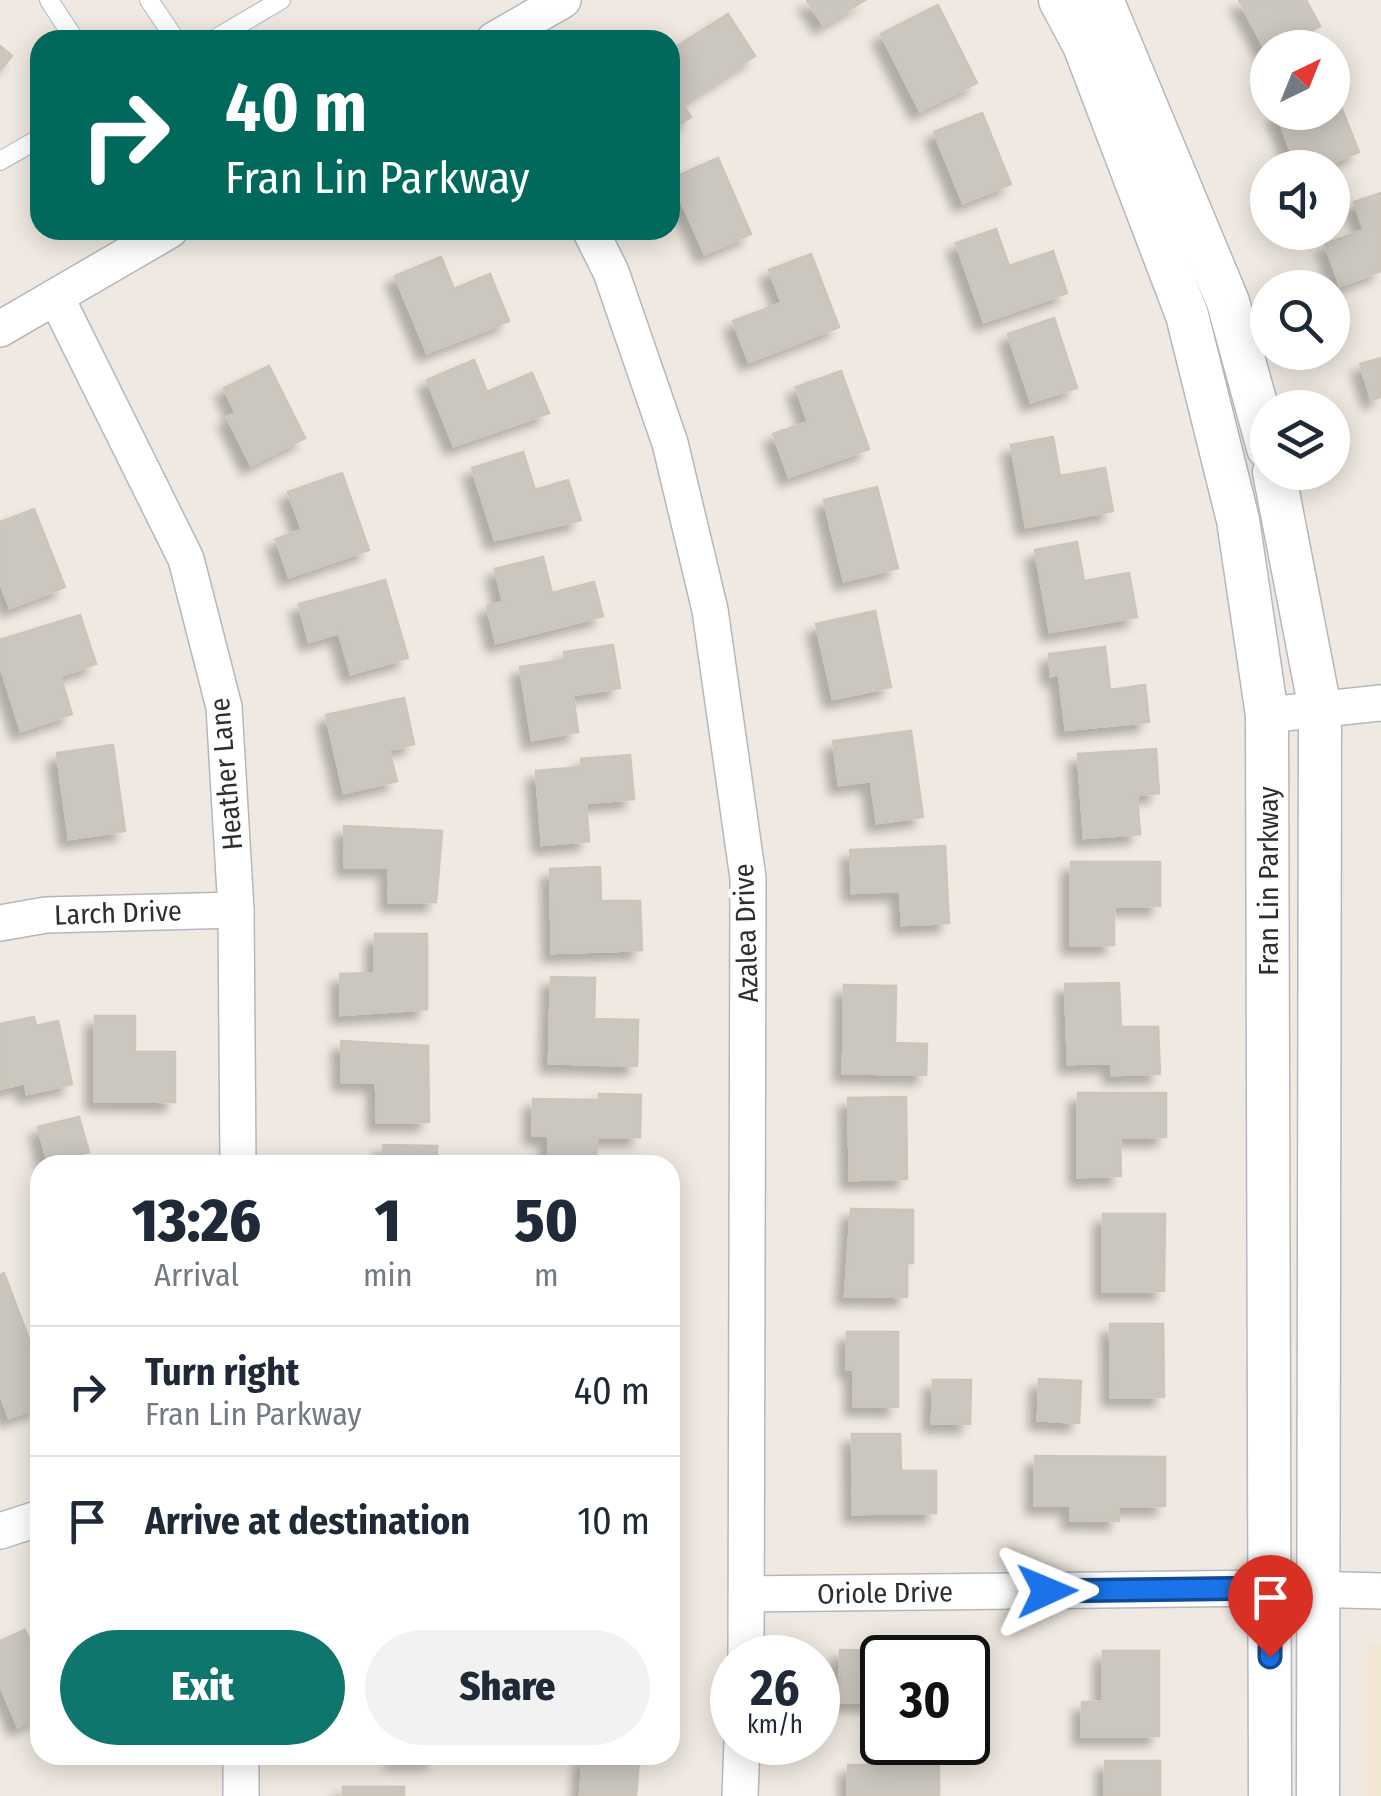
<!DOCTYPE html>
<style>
body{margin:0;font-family:"Fira Sans Condensed",sans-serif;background:#f2f2f3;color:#1f2937;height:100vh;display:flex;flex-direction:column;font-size:38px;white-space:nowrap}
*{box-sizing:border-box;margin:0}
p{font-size:32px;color:#747a83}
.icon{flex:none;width:55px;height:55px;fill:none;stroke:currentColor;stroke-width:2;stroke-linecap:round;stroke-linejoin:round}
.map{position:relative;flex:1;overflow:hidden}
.details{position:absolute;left:30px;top:1155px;width:650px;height:610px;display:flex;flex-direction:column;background:#fff;border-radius:30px;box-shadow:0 5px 25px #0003}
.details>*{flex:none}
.banner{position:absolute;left:30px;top:30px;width:650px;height:210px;border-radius:30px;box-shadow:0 5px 25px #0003;background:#00695c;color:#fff;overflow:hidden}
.needle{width:65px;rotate:43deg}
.controls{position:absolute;left:1250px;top:30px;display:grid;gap:20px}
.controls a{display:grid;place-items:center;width:100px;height:100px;border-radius:50%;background:#fff;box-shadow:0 5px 25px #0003;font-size:50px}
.speed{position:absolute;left:710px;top:1635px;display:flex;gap:20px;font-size:50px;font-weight:700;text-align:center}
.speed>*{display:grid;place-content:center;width:130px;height:130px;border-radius:50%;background:#fff;box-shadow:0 5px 25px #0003;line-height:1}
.speed small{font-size:25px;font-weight:400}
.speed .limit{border:5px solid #111;border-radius:15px;background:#fff;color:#111}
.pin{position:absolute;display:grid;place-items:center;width:85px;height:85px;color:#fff;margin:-102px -42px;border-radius:50% 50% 50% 0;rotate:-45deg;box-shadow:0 0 10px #0007}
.pin .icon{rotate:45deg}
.me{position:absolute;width:110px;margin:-55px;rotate:89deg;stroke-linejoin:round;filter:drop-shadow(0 0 8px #0008)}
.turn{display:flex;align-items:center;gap:35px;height:210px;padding:0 30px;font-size:45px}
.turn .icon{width:130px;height:130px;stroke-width:2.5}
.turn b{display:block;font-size:70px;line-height:85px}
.eta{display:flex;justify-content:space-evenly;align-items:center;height:170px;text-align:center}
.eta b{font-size:60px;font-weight:800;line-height:70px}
.button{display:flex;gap:20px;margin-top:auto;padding:20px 30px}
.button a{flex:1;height:115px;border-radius:60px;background:#0f766e;color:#fff;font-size:40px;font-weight:800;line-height:115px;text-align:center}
.button a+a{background:#f2f2f3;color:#1f2937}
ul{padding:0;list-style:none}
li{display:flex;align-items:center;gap:30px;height:130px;padding:0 30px;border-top:2px solid #e0e1e3}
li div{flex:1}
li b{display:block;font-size:38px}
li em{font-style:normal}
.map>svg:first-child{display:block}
.education{fill:#f0e6d1}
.building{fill:#cbc7bf;stroke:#cbc5ba;stroke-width:2.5;filter:url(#shadow)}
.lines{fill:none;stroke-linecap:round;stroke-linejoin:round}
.service-casing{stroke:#b4b7c1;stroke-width:20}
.minor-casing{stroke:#b4b7c1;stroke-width:38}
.tertiary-casing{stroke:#b4b7c1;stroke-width:45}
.service{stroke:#fff;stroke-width:18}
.minor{stroke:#fff;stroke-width:35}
.tertiary{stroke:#fff;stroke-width:42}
.route-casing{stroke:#114b97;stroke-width:25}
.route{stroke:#1a73e8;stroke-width:18}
.labels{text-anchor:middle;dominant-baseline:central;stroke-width:9;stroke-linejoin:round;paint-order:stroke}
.street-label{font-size:28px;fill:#2e2e2e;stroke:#fff}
</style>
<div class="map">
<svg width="1381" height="1796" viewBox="0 0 1381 1796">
<defs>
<filter id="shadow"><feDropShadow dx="-9" dy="9" stdDeviation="5" flood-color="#0004"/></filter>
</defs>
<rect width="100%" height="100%" fill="#efe9e1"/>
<!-- education -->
<path class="education" d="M1368,1645L1381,1646V1796H1367Z"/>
<!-- building -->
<g class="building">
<path d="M807,0H865L823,25Z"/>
<path d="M1239,0H1306L1320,26L1278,48H1268L1267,53Z"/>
<path d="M938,5L977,83L920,111L881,34Z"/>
<path d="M728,14L755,56L682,103L691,117L670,130V51Z"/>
<path d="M0,46L12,56L0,70Z"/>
<path d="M1332,85L1359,152L1318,168H1297L1276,112H1332Z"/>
<path d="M982,113L1011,184L963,203L934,132Z"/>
<path d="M718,158L751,234L705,254L671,179Z"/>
<path d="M1381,193V271L1340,286L1325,244L1364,230L1354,202Z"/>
<path d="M996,229L1009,266L1053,251L1067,293L984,322L956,243Z"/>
<path d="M811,254L839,327L749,362L733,321L782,303L769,270Z"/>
<path d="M441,257L454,289L490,274L509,321L427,353L395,276Z"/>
<path d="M1054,318L1077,388L1031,402L1008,334Z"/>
<path d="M1381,358V397L1372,400L1360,364Z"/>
<path d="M474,360L487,392L532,373L549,413L454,446L427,380Z"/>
<path d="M269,366L305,438L251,465L227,417L236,413L224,388Z"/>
<path d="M841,371L869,449L789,477L773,434L808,422L796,387Z"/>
<path d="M1053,437L1060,476L1105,468L1113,511L1026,527L1011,445Z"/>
<path d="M523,452L535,490L568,480L581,520L495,540L472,468Z"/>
<path d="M342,473L369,550L289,577L276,539L302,530L288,492Z"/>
<path d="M877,487L898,568L844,581L824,500Z"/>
<path d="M34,509L65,587L10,608L0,582V522Z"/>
<path d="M1077,542L1084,581L1129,573L1137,617L1050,632L1035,550Z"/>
<path d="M543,557L552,593L594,582L603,616L496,643L487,606L503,602L495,569Z"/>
<path d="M385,580L408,658L351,674L339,633L309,642L299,604Z"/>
<path d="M875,611L891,687L833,699L816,624Z"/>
<path d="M80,615L96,664L60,676L72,714L21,731L0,665V640Z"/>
<path d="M613,645L620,688L573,695L578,732L532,740L520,667L565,660L564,652Z"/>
<path d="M1105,647L1110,690L1145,685L1149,722L1066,730L1059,675L1051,676L1049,654Z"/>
<path d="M404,698L414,744L389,750L397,781L344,793L326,715Z"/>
<path d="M911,731L923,817L877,823L871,781L839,785L833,741Z"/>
<path d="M113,745L125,831L69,839L57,753Z"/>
<path d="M1156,749L1159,793L1137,795L1140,834L1084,838L1078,754Z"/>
<path d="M630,755L634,799L586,803L589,841L542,845L536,771L582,767L581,759Z"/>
<path d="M344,826L442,831L436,902H389V867H345Z"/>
<path d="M945,846L949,923L902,925L900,891L852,893L850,850Z"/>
<path d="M1071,862H1160V906H1114V945H1071Z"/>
<path d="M600,867L601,901H640L642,950L552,953L550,869Z"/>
<path d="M375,934H427V1009L341,1015L340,974L375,973Z"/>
<path d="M551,977L595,978L594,1019L638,1020L637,1066L549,1063Z"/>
<path d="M1119,983L1121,1027H1158L1160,1074L1112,1075V1063L1068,1064L1065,984Z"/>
<path d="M844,985L896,986L895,1043L927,1044L926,1075L843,1073Z"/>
<path d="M95,1016H135V1052H175V1102L95,1101Z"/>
<path d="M34,1017L36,1026L58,1021L72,1084L27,1094L25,1083L0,1089V1024Z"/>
<path d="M341,1041L428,1046L429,1122H377L376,1082H342Z"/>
<path d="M1078,1093H1166V1137H1120L1121,1176L1078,1177Z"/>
<path d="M599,1094L641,1095L640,1137H597L596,1165H549V1136L533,1135V1099L599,1100Z"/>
<path d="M906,1097L907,1179L850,1180L848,1098Z"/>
<path d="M79,1117L89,1152L48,1163L38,1127Z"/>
<path d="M383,1145L437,1146V1165H383Z"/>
<path d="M851,1209L913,1210V1263H907V1297L845,1296Z"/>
<path d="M1103,1214H1165L1164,1291H1103Z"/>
<path d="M4,1273L40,1369V1407L9,1418L0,1394V1275Z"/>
<path d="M1110,1324H1163L1164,1397H1111Z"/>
<path d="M847,1332H898V1407L854,1406V1369H847Z"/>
<path d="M1039,1379L1081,1381L1079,1423L1038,1420Z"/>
<path d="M933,1380H971L970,1424L932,1423Z"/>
<path d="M852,1434H900L901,1471H936V1513L853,1514Z"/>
<path d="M1035,1456L1165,1457V1506H1118L1119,1521L1071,1520V1505H1035Z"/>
<path d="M25,1630L40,1664V1717L18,1727L0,1685V1641Z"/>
<path d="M840,1650L955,1652V1658H882V1702H840Z"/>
<path d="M1103,1651H1159V1736H1082V1702H1103Z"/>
<rect x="394" y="1755" width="42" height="5"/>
<path d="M583,1756L639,1760L636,1796H580Z"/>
<rect x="1105" y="1761" width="55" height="35"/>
<rect x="848" y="1765" width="91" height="31"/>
<rect x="343" y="1787" width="61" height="9"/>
</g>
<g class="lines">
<!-- service casing -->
<g class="service-casing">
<g id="service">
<path d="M49,0L75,40"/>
<path d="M149,0L176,40"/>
<path d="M213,40L281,0"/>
<path d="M0,161L40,138"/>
</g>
</g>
<!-- minor casing -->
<g class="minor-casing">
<g id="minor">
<path d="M494,40L563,0"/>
<path d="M590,230L611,272L670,443L710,610L748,878L746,1658"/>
<path d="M56,297L186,559L224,707L236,910L238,1165"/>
<path d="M0,329L170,230"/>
<path d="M1267,715L1381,703"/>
<path d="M0,923L46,915L236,910"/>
<path d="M0,1531L40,1518"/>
<path d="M750,1594L1270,1588L1381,1591"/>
<path d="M241,1796V1755"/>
<path d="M740,1796L742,1742"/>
</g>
</g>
<!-- tertiary casing -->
<g class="tertiary-casing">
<g id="tertiary">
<path d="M1060,0L1084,45L1187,315L1238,520L1267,715L1270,1796"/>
<path d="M1102,0L1228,302L1268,448"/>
<path d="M1274,472L1320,709L1318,1796"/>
</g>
</g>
<!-- service -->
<use href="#service" class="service"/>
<!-- minor -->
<use href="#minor" class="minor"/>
<!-- tertiary -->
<use href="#tertiary" class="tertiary"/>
</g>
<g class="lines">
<!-- route casing -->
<g class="route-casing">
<path id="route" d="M1047,1591L1270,1588V1657"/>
</g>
<!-- route -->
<use href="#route" class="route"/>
</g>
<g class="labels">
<!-- street labels -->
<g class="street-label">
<text transform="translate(226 774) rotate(-95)">Heather Lane</text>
<text transform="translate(1268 881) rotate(-90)">Fran Lin Parkway</text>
<text transform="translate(118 913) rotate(-2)">Larch Drive</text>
<text transform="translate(746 933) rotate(-92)">Azalea Drive</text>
<text transform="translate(885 1593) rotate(-1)">Oriole Drive</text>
</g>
</g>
</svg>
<div class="controls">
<a><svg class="needle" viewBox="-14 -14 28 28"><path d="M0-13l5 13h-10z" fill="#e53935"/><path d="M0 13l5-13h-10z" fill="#747a83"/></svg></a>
<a><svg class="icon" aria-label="sound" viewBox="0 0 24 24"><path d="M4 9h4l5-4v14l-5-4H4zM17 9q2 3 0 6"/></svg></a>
<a><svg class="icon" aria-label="search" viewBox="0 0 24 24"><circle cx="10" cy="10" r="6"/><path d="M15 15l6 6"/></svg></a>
<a><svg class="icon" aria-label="layers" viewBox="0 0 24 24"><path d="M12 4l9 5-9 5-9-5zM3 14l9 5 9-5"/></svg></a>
</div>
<div class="speed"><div>26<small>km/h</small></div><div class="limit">30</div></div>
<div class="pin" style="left:1270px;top:1657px;background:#d93025"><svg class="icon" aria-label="arrive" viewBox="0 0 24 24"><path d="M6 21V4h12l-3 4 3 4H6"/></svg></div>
<svg class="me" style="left:1047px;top:1591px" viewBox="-20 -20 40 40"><path d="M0-17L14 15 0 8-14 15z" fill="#1a73e8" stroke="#fff" stroke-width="4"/></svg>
<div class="banner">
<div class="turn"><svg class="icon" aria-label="right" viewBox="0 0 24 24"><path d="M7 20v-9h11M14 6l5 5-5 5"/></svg><div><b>40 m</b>Fran Lin Parkway</div></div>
</div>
<section class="details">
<div class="eta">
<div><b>13:26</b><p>Arrival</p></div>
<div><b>1</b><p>min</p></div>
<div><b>50</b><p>m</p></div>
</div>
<ul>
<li><svg class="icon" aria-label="right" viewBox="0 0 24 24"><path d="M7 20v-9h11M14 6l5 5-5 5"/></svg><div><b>Turn right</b><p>Fran Lin Parkway</p></div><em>40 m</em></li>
<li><svg class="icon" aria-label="arrive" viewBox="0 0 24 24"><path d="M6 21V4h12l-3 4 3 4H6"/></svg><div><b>Arrive at destination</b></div><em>10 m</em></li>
</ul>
<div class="button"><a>Exit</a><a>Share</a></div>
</section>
</div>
